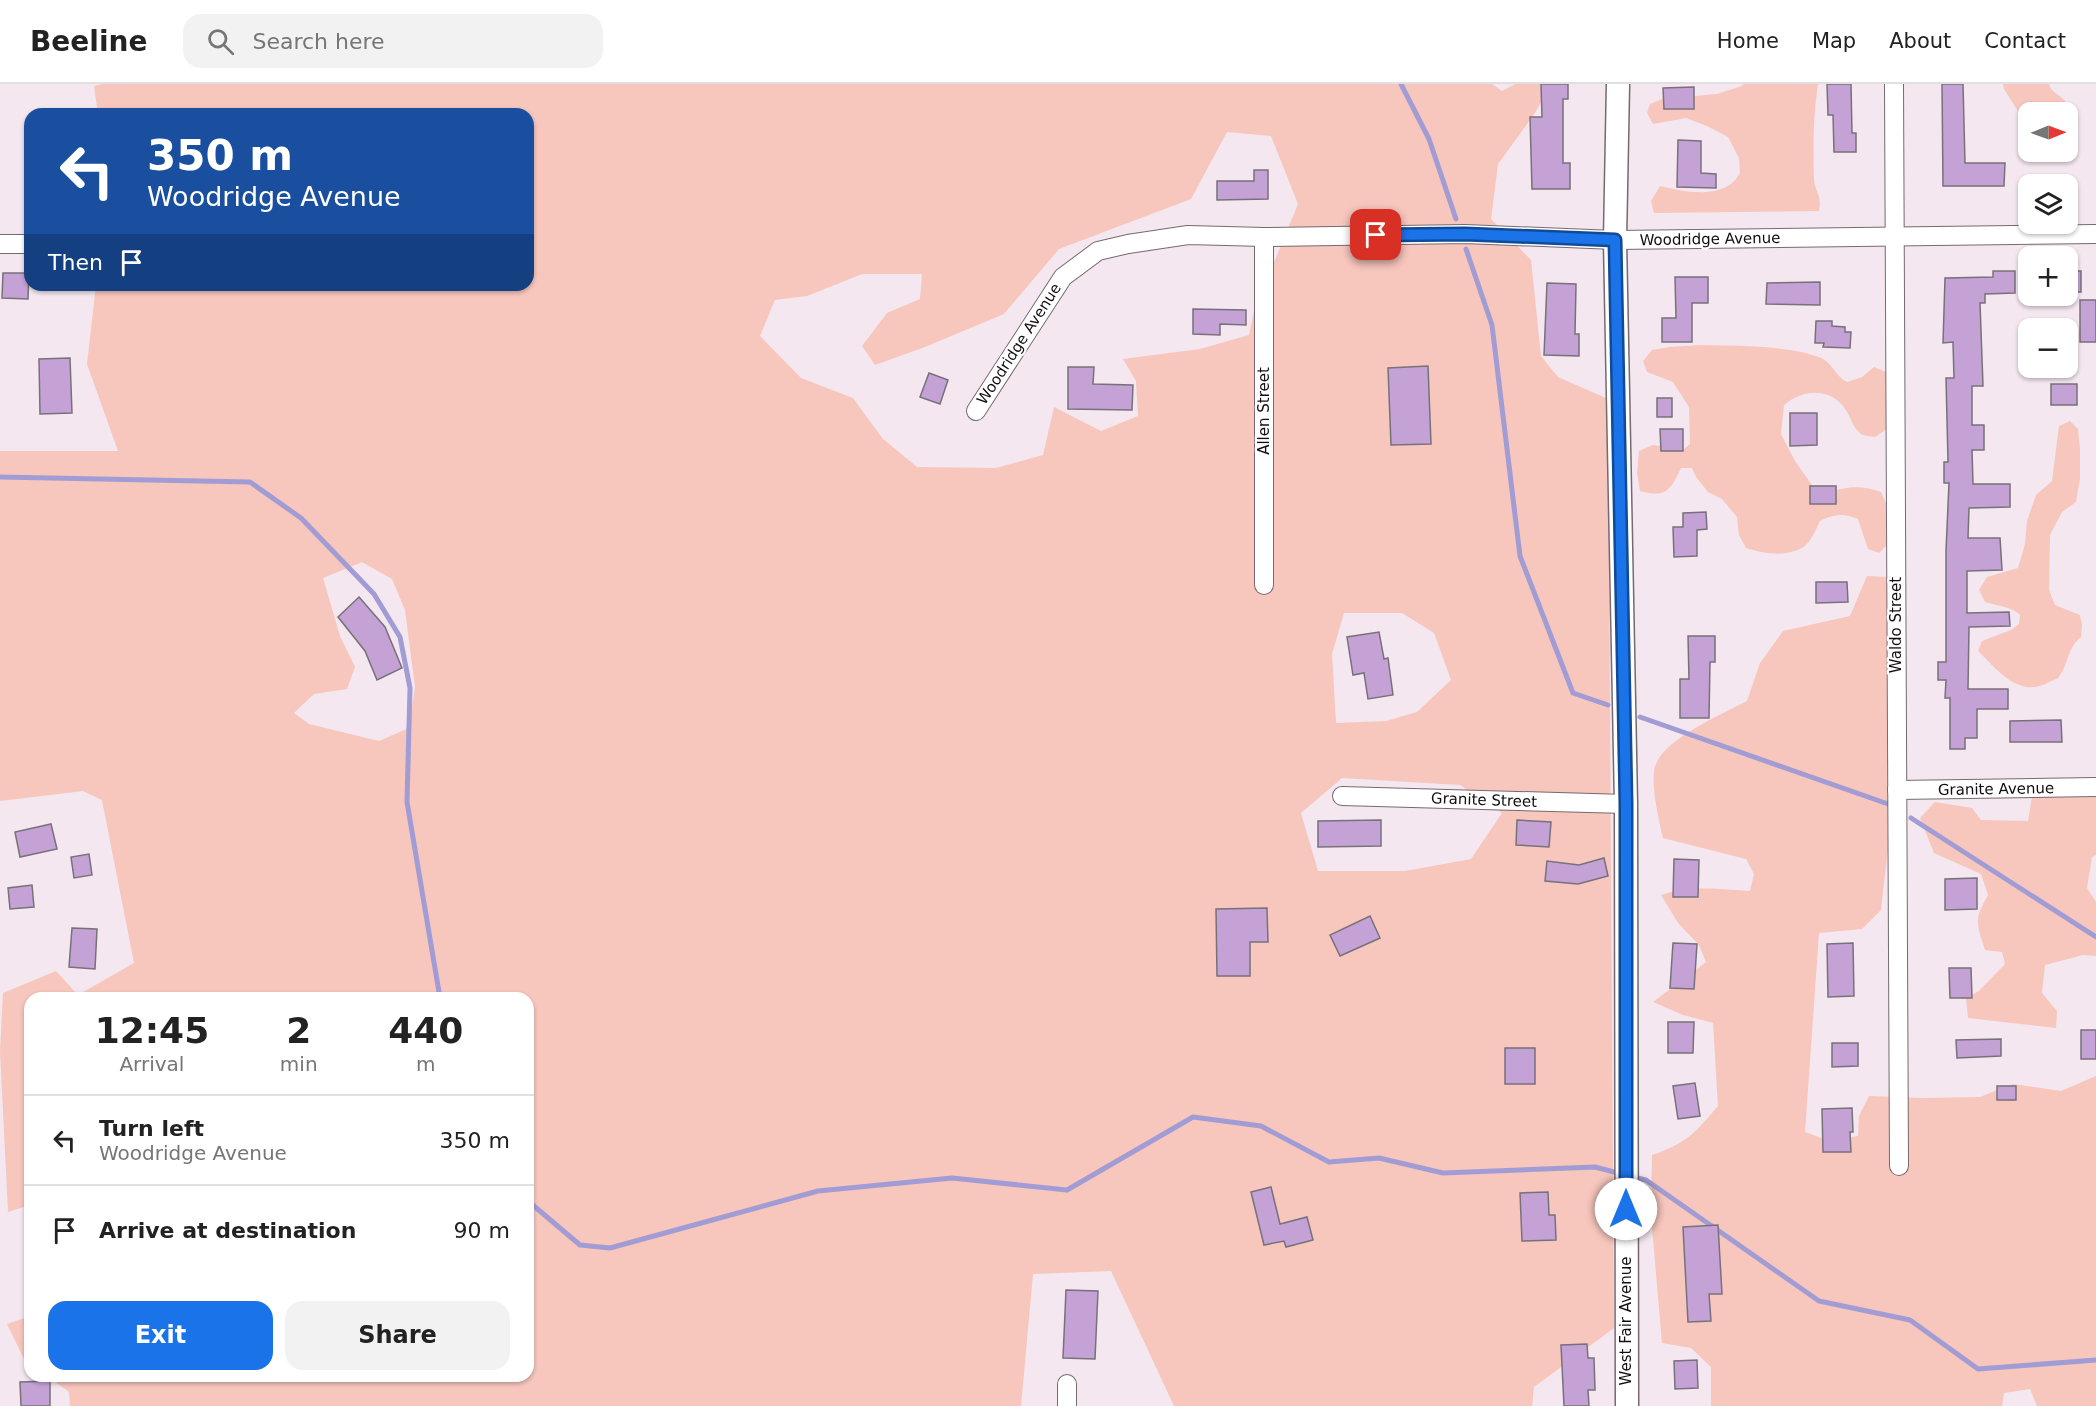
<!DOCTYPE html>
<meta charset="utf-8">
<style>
body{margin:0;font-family:"DejaVu Sans",sans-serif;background:#f2f2f2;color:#222;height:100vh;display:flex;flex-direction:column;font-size:22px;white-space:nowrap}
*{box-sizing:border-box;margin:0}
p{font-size:20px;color:#767676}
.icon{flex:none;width:33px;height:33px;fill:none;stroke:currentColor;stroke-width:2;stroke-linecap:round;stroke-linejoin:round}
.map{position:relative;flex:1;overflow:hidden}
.sheet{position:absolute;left:24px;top:908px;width:510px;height:390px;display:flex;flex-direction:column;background:#fff;border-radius:18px;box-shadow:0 2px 4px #0004}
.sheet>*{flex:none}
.guide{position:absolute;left:24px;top:24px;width:510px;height:183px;border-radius:18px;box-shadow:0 2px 4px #0004;background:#1a4fa0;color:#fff;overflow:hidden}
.needle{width:39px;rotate:89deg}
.controls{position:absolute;left:2018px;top:18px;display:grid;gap:12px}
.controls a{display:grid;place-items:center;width:60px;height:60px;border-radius:12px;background:#fff;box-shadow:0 2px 4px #0004;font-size:30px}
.pin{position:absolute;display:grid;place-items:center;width:51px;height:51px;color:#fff;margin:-26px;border-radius:12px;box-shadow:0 3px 9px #0006}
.me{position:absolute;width:66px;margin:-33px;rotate:0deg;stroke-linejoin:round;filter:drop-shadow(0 0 4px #0008)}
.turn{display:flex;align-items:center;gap:21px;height:126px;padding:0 24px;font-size:27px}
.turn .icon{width:78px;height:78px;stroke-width:2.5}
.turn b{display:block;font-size:42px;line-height:51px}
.then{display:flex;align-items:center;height:57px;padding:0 24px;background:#0003;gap:12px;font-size:22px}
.eta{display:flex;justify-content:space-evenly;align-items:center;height:102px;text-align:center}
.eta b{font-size:36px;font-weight:800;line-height:42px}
.action{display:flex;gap:12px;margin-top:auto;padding:12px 24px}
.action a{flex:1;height:69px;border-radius:18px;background:#1a73e8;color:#fff;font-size:24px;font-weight:800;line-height:69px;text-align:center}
.action a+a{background:#f2f2f2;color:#222}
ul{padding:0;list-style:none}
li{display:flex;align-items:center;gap:18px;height:90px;padding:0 24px;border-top:2px solid #e0e0e0}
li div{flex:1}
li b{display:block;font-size:22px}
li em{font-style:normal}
header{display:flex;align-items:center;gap:36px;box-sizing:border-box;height:84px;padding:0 30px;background:#fff;border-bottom:2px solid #e0e0e0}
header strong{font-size:28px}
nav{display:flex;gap:33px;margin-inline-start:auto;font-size:21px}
.search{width:420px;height:54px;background:#f2f2f2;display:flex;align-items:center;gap:15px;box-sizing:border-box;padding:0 21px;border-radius:18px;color:#767676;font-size:22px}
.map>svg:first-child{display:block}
.green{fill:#f7c6bd;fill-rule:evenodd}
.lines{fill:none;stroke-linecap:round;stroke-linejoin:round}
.stream{stroke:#a29cd5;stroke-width:5}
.building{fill:#c5a2d6;stroke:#77717a;stroke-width:1.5}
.minor-casing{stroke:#746a70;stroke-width:20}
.tertiary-casing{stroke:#746a70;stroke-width:25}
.minor{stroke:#fff;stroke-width:18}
.tertiary{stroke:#fff;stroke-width:22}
.route-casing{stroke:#114b97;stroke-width:15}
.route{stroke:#1a73e8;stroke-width:10}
.labels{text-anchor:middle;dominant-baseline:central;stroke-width:4.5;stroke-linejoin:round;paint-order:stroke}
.street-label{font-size:15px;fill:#110d10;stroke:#fff}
</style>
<header>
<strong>Beeline</strong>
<div class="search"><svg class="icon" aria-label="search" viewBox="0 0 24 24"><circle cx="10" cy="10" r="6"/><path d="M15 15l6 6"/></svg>Search here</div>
<nav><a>Home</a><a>Map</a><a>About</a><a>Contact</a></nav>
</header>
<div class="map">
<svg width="2096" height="1322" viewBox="0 0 2096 1322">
<rect width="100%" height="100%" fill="#f4e7ef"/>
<!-- green -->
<g class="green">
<path d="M102,0H1492L1502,7L1515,0H1544L1543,15L1533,32L1498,80L1491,135L1531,176L1541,272L1558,293L1608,315L1614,1244L1534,1303L1532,1322H1174L1111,1187L1033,1190L1021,1322H70L69,1308L47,1292H528V914H30V1121L8,1128L0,967L3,909L56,887L78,911L134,879L102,716L83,707L0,717V367H118L87,280L96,201H528V30H98L94,2ZM1227,48L1271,52L1298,120L1254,227L1249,251L1200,265L1123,275L1136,297L1138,332L1101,347L1054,323L1043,371L996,384L917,383L883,355L853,314L801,294L760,252L775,216L807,212L862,190H922L920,215L887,229L862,262L875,281L925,263L1004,230L1059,165L1191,115ZM362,478L392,495L405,526L415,603L409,644L379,657L309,640L294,629L314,610L347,605L355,583L340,552L323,494ZM1344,529H1402L1434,549L1451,596L1417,628L1386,637L1336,639L1332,570ZM1342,694L1460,701L1502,729L1471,775L1405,787H1318L1301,729Z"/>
<path d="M1743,0H1818C1813,32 1813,64 1814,95C1815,109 1822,109 1819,127L1654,129L1651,117L1660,102C1681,107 1711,114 1731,100C1734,98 1738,92 1740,89L1739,74L1728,53L1707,42L1686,34L1653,40L1647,29L1650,20L1662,15L1717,10L1742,2Z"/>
<path d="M2003,0H2049C2051,9 2060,10 2065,17C2073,30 2069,47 2067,60V28H2028V43L2004,5Z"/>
<path d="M1700,261C1735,262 1789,261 1821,274C1833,279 1835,292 1847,298L1862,293L1874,283L1886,288L1887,345L1875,353C1871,352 1864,352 1861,350C1853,344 1851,334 1846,326C1831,303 1803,305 1784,321L1781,350L1795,377L1816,407C1826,410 1831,407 1841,405C1855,402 1868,403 1881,408L1887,422V461L1879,469L1868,465L1858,435C1843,429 1835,430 1820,437C1816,445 1811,459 1802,464C1785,473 1764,470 1746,464L1739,451L1737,433L1722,415L1708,408L1696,393L1692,384H1681C1670,407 1666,414 1640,407L1637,389L1639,367L1653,361L1684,365L1690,360L1689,323L1673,298L1647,288L1643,277L1652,266L1670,263Z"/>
<path d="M2070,337L2078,345L2080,365V395L2076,418L2062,428L2050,451L2049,506L2055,521L2080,531L2082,541L2081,553C2066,565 2068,583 2058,594C2055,596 2048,598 2045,600C2017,613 1996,584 1978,567L1982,557L2011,546L2019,540L2020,531C2011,522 1997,522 1985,518L1979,506L1987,493L2018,484L2025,460L2027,437L2036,411L2052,397L2059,342Z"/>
<path d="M1867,492L1888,493V764L1881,826L1862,845L1819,849L1805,1048L1830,1057L1858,1052L1859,1032L1869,1012L1923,1014L1980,1013L2013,1000L2061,1007L2096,992V1322H2037L2030,1305L2004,1309L2002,1322H1711V1283L1691,1264L1662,1259L1651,1132L1652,1071C1686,1060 1696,1048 1718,1022L1713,939L1683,931L1653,918L1706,878L1699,861L1678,839L1661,811C1690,801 1721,805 1750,807L1754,790L1746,775L1663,754C1659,737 1649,695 1656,680C1666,654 1722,630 1747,617L1760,579L1783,547L1850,532Z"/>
<path d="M2096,710V771L2092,773L2087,804L2096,818V872L2083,871L2045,881L2042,909L2057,927L2056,944L1968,934L1966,914L1979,907L2005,880L2002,868L1985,866C1977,839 1973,837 1988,811L1981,790L1934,769L1920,734L1935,718L1972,724L1981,736L2028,737L2032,713Z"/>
<path d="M30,1232V1279L23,1273L7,1240Z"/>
</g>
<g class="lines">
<!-- stream -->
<g class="stream">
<path d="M1401,0L1429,55L1456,135"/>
<path d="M1466,165L1492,241L1520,472L1573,609L1608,621"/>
<path d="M0,393L250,398L301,434L374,510L400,553L410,604L407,718L440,914"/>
<path d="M1640,633L1891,721"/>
<path d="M1911,734L2096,853"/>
<path d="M1633,1093L1646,1096L1819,1217L1910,1236L1978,1285L2096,1276"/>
<path d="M528,1117L580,1161L610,1164L818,1107L952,1094L1067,1106L1193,1033L1261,1042L1329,1078L1379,1074L1443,1089L1595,1083L1622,1090"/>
</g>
</g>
<!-- building -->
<g class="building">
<path d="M1541,0H1568V15H1563V79H1570V105H1532L1530,33H1542Z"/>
<path d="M1827,0H1851L1852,49H1856V68H1834L1833,31H1828Z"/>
<path d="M1942,0H1963L1965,79H2005L2004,102H1943Z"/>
<path d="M1694,3V25H1664L1663,4Z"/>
<path d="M1678,56L1701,57V89L1716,90V104L1677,103Z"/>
<path d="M1254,86H1268V115L1217,116V97H1254Z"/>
<path d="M1993,187H2015V209L1985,210V219H1980L1983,302H1972V341H1984V366H1972L1973,400H2010V423L1969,424L1968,454H2000L2002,486L1967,487V529L2009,528L2010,542L1969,543L1968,605H2008V625H1977V654H1965V665H1950V614H1945L1946,596H1938V578H1946V467L1949,399H1944V378H1948L1946,294H1954L1953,258L1943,259L1945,194L1993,193Z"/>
<rect x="2067" y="187" width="14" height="21"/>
<path d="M3,189H29L28,215L2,214Z"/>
<path d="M1675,193H1708V219H1692V258H1662V234H1676Z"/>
<path d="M1820,198V221L1766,220L1767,199Z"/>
<path d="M1547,199L1576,200L1575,250H1579V272L1544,271Z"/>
<rect x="2080" y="216" width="16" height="42"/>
<path d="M1193,225L1246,226V241L1220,240V251L1193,250Z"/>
<path d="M1816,237H1832V242L1845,243V248H1851L1850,264L1823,263L1824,259H1815Z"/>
<path d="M70,274L72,329L40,330L39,275Z"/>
<path d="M1428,282L1431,360L1391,361L1388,284Z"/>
<path d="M1068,283H1094L1093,300L1133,301L1132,326L1068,325Z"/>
<path d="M929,289L948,296L940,320L920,313Z"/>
<rect x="2051" y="300" width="26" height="21"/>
<rect x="1657" y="314" width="15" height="19"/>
<path d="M1790,329H1817V361L1790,362Z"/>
<path d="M1660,345H1683V367H1661Z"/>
<rect x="1810" y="402" width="26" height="18"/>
<path d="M1706,428L1707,445L1697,446V472L1674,473L1673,443H1683V429Z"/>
<path d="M1816,498H1847L1848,518L1816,519Z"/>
<path d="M359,513L385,543L402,584L377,596L365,567L338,533Z"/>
<path d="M1379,548L1384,575L1388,574L1393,611L1368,615L1364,589L1353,591L1347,553Z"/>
<path d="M1688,552H1715V578H1710L1709,634H1680V595H1689Z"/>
<path d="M2061,636L2062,658H2010V637Z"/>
<path d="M1381,736V762L1318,763V737Z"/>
<path d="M1517,736L1551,738L1549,763L1516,761Z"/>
<path d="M51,740L57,765L20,773L15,748Z"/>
<path d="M89,770L92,791L74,794L71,773Z"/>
<path d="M1604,774L1608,792L1578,800L1545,797L1547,777L1579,781Z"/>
<path d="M1674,775L1699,776L1698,813H1673Z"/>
<path d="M1977,794V825L1945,826V795Z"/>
<path d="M32,801L34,823L10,825L8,804Z"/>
<path d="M1267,824L1268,858H1250V892H1217L1216,825Z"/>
<path d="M1370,832L1380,854L1340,872L1330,851Z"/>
<path d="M72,844L97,845L95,885L69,883Z"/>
<path d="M1673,859L1697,860L1694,905L1670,904Z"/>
<path d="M1853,859L1854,912L1828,913L1827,860Z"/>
<path d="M1949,884H1971L1972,914H1950Z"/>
<path d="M1668,938H1694L1693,969H1668Z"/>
<rect x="2081" y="946" width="15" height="29"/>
<path d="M2001,955V972L1957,974L1956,956Z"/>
<path d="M1832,959H1858V982L1832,983Z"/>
<rect x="1505" y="964" width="30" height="36"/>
<path d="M1695,999L1700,1032L1678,1035L1673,1002Z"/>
<rect x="1997" y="1002" width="19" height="14"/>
<path d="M1852,1024L1853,1048H1850L1851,1068H1823L1822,1025Z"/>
<path d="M1271,1103L1280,1140L1307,1133L1313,1156L1286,1163L1284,1157L1264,1161L1251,1108Z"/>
<path d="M1548,1108L1549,1131H1555L1556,1156L1522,1157L1520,1109Z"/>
<path d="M1718,1141L1722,1210H1709L1711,1237L1688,1238L1683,1143Z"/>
<path d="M1066,1206L1098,1207L1095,1275L1063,1274Z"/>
<path d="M1587,1260L1588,1274H1594L1595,1306H1588L1589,1322H1564L1561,1261Z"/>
<path d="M1697,1276L1698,1304L1675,1305L1674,1277Z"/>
<path d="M50,1297V1322H21L20,1298Z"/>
</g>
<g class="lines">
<!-- minor casing -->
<g class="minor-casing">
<g id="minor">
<path d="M1894,0L1899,1082"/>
<path d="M0,160H30"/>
<path d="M976,327L1063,193L1098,167L1128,160L1188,151L1264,153L1465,150L1615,156L2096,150"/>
<path d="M1264,501V153"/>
<path d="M1897,706L2096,703"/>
<path d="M1342,712L1626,720"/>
<path d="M1067,1300V1322"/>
</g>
</g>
<!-- tertiary casing -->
<g class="tertiary-casing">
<path id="tertiary" d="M1618,0L1615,156L1626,720L1627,1322"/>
</g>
<!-- minor -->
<use href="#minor" class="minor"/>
<!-- tertiary -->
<use href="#tertiary" class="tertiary"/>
</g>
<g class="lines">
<!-- route casing -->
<g class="route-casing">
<path id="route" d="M1376,151L1465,150L1615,156L1626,720V1125"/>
</g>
<!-- route -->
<use href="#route" class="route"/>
</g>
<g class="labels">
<!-- street labels -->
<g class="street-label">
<text transform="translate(1710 155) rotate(-1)">Woodridge Avenue</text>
<text transform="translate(1019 260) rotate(-57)">Woodridge Avenue</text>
<text transform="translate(1264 327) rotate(-90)">Allen Street</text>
<text transform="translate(1896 541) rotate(-90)">Waldo Street</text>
<text transform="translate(1996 705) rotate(-1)">Granite Avenue</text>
<text transform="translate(1484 716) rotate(2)">Granite Street</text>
<text transform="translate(1626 1237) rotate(-90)">West Fair Avenue</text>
</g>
</g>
</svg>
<div class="controls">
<a><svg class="needle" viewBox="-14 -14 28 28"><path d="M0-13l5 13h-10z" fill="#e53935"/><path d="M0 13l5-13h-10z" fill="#767676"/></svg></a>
<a><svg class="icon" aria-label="layers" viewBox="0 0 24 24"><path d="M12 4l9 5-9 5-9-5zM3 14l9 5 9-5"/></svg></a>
<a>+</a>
<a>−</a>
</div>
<div class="pin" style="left:1376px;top:151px;background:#d93025"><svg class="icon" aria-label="arrive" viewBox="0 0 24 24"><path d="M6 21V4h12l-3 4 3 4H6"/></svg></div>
<svg class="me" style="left:1626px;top:1125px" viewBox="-20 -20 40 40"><circle r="19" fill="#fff"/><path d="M0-13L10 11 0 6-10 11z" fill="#1a73e8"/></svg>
<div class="guide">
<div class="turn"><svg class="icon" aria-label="left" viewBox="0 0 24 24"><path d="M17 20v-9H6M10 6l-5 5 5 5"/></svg><div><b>350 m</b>Woodridge Avenue</div></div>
<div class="then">Then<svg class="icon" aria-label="arrive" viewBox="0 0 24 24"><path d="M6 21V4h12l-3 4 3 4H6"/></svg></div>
</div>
<section class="sheet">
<div class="eta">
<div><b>12:45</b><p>Arrival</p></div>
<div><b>2</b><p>min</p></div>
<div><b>440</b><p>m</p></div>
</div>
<ul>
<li><svg class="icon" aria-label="left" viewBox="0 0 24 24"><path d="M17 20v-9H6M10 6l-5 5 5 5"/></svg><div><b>Turn left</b><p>Woodridge Avenue</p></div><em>350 m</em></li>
<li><svg class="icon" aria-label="arrive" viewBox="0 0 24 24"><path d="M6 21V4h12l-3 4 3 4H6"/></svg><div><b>Arrive at destination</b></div><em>90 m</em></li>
</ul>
<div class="action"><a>Exit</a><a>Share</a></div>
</section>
</div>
